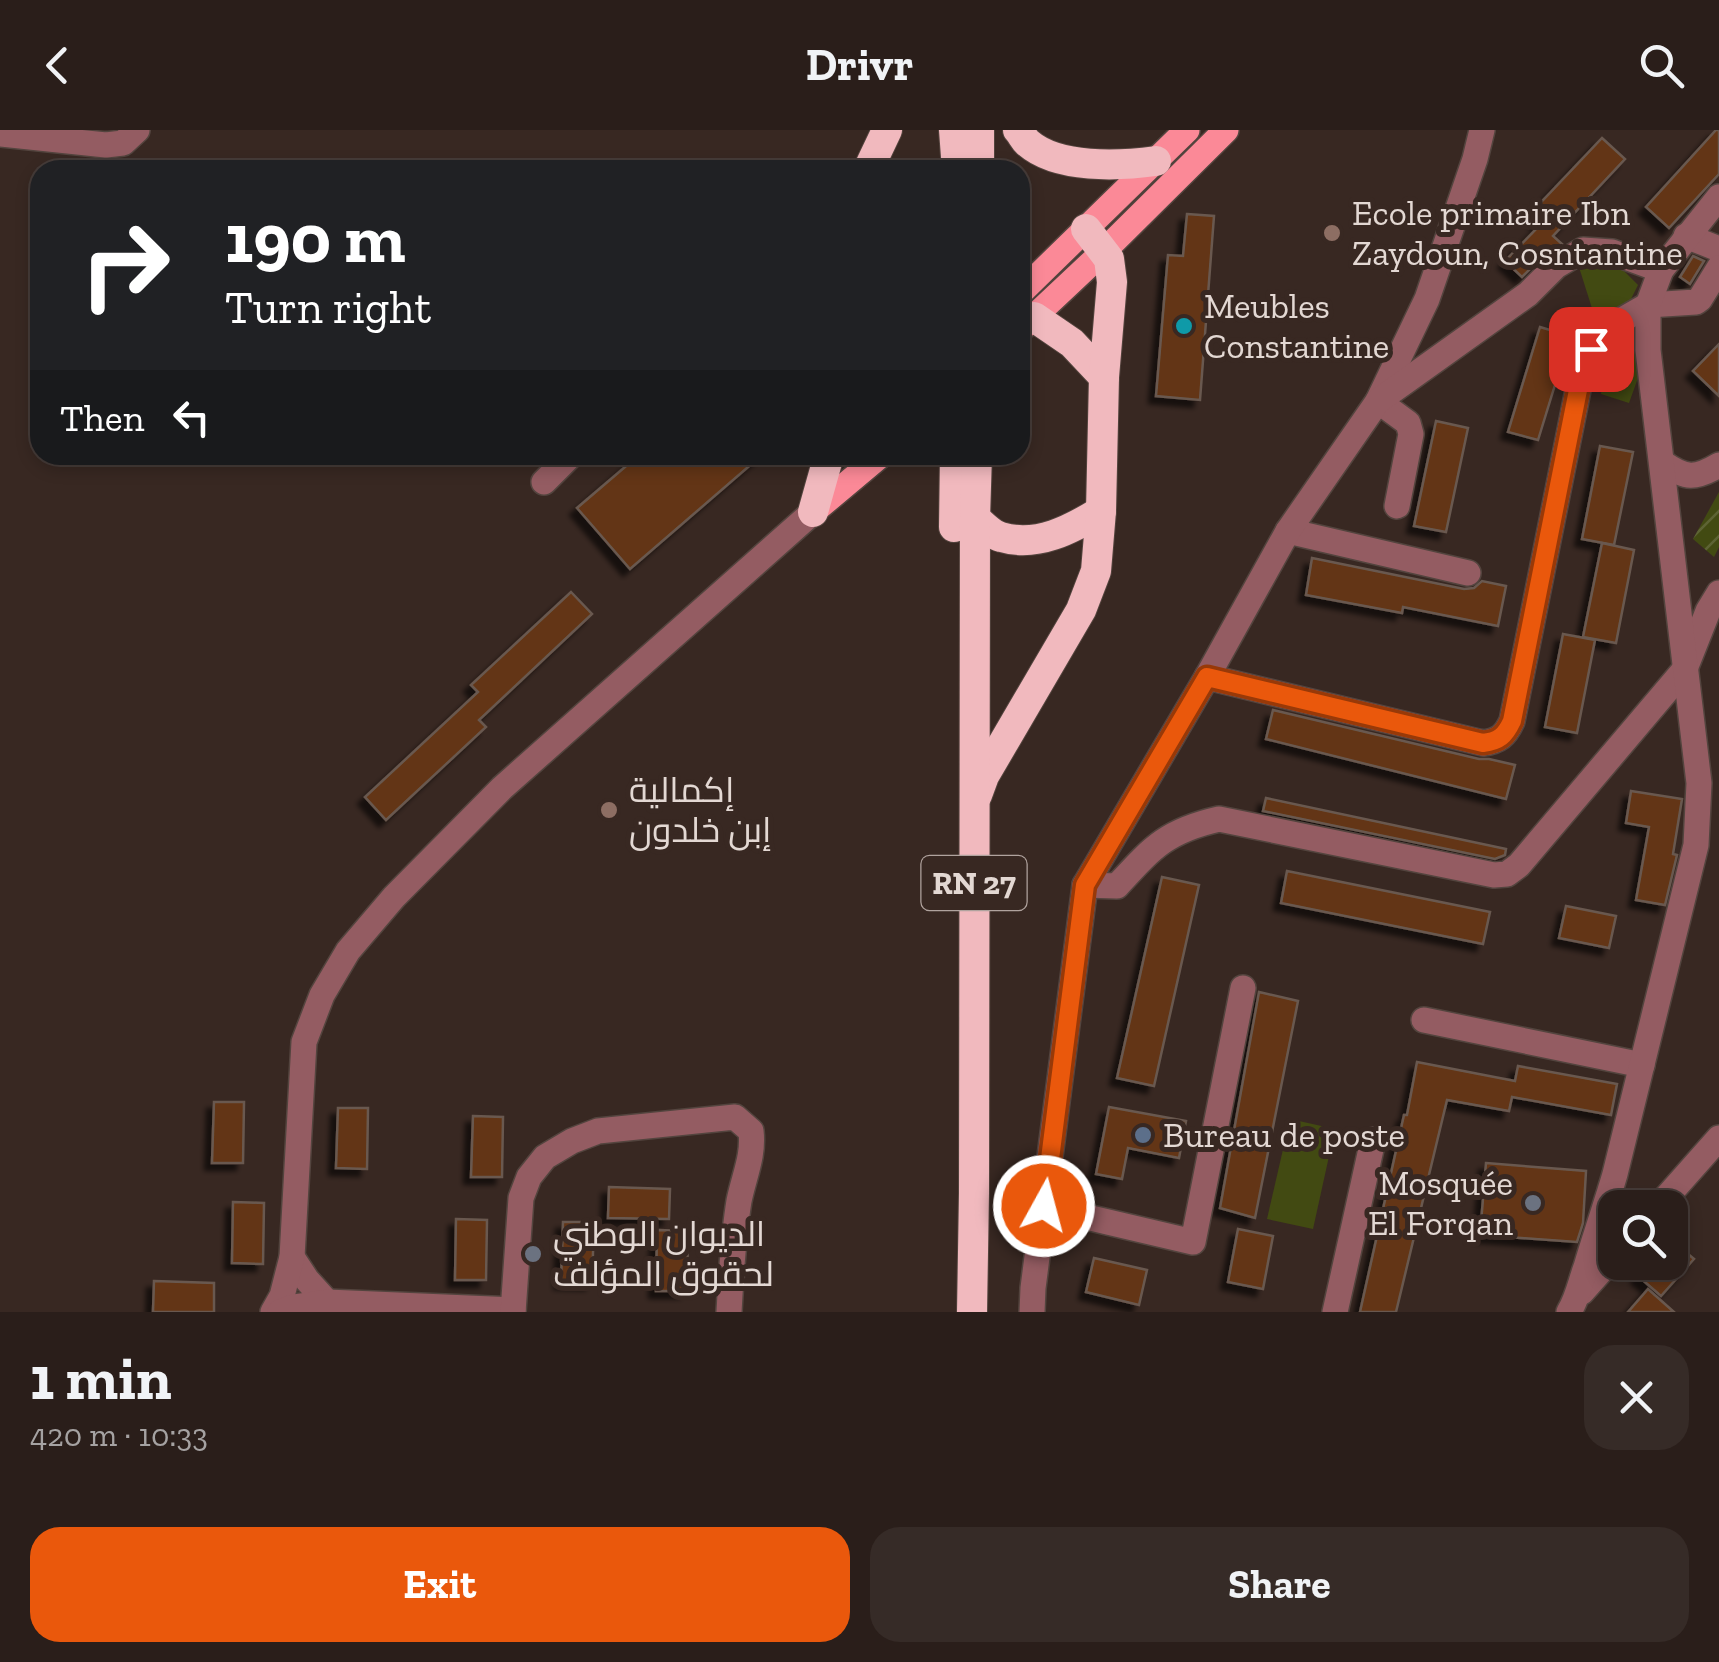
<!DOCTYPE html>
<meta charset="utf-8">
<style>
body{margin:0;font-family:"Zilla Slab",Cairo,serif;background:#362b27;color:#f1f3f6;height:100vh;display:flex;flex-direction:column;font-size:38px;white-space:nowrap}
*{box-sizing:border-box;margin:0}
p{font-size:32px;color:#a5a2a2}
.icon{flex:none;width:55px;height:55px;fill:none;stroke:currentColor;stroke-width:2;stroke-linecap:round;stroke-linejoin:round}
.map{position:relative;height:1182px;overflow:hidden}
.sheet{display:flex;flex-direction:column;background:#2a1e1a;flex:1}
.sheet>*{flex:none}
.hud{position:absolute;left:30px;top:30px;width:1000px;height:305px;border-radius:30px;box-shadow:0 5px 15px #0003,0 0 0 2px #463c39;background:#202124;color:#fff;overflow:hidden}
.controls{position:absolute;left:1598px;top:1060px;display:grid;gap:20px}
.controls a{display:grid;place-items:center;width:90px;height:90px;border-radius:20px;background:#2a1e1a;box-shadow:0 5px 15px #0003,0 0 0 2px #463c39;font-size:50px}
.pin{position:absolute;display:grid;place-items:center;width:85px;height:85px;color:#fff;margin:-42px;border-radius:20px;box-shadow:0 5px 15px #0006}
.me{position:absolute;width:110px;margin:-55px;rotate:7deg;stroke-linejoin:round;filter:drop-shadow(0 0 8px #0008)}
.turn{display:flex;align-items:center;gap:35px;height:210px;padding:0 30px;font-size:45px}
.turn .icon{width:130px;height:130px;stroke-width:2.5}
.turn b{display:block;font-size:70px;line-height:85px}
.then{display:flex;align-items:center;height:95px;padding:0 30px;background:#0003;gap:20px;font-size:38px}
.round{display:grid;place-items:center;flex:none;width:105px;height:105px;border-radius:30px;background:#362b27}
.overview{display:flex;align-items:center;justify-content:space-between;height:170px;padding:0 30px}
h1{font-size:60px;font-weight:800;line-height:75px}
.primary-button{display:flex;gap:20px;margin-top:auto;padding:20px 30px}
.primary-button a{flex:1;height:115px;border-radius:30px;background:#ea580c;color:#fff;font-size:40px;font-weight:800;line-height:115px;text-align:center}
.primary-button a+a{background:#362b27;color:#f1f3f6}
header{display:flex;justify-content:space-between;align-items:center;height:130px;padding:0 30px;background:#2a1e1a;font-size:45px;font-weight:800}
.map>svg:first-child{display:block}
.park{fill:#424a12}
.garden{fill:url(#garden-furrows)}
.building{fill:#643513;stroke:#69594f;stroke-width:2.5;filter:url(#shadow)}
.lines{fill:none;stroke-linecap:round;stroke-linejoin:round}
.minor-casing{stroke:#53443e;stroke-width:28}
.major-casing{stroke:#53443e;stroke-width:28}
.highway-casing{stroke:#53443e;stroke-width:32}
.minor{stroke:#945c62;stroke-width:25}
.major{stroke:#fb8997;stroke-width:25}
.highway{stroke:#f1b9be;stroke-width:30}
.route-casing{stroke:#983908;stroke-width:25}
.route{stroke:#ea580c;stroke-width:18}
.education-dot{fill:#8d6e63;stroke:#382822;stroke-width:4}
.culture-dot{fill:#0f9aa8;stroke:#382822;stroke-width:4}
.service-dot{fill:#5c6f8a;stroke:#382822;stroke-width:4}
.worship-dot{fill:#6b7280;stroke:#382822;stroke-width:4}
.labels{text-anchor:middle;dominant-baseline:central;stroke-width:10;stroke-linejoin:round;paint-order:stroke}
.shield{fill:#382822;stroke:#b0a39e;stroke-width:2.5}
.shield-label{font-size:32px;font-weight:bold;fill:#e3d8d3}
.poi-label{font-size:35px;fill:#e3d8d3;stroke:#382822;text-anchor:start}
</style>
<header><svg class="icon" aria-label="back" viewBox="0 0 24 24"><path d="M15 5l-7 7 7 7"/></svg>Drivr<svg class="icon" aria-label="search" viewBox="0 0 24 24"><circle cx="10" cy="10" r="6"/><path d="M15 15l6 6"/></svg></header>
<div class="map">
<svg width="1719" height="1182" viewBox="0 0 1719 1182">
<defs>
<pattern id="garden-furrows" width="10" height="10" patternUnits="userSpaceOnUse" patternTransform="scale(2.5)"><rect width="10" height="10" fill="#424a12"/><path d="M-1 1l2-2M0 10L10 0M9 11l2-2" fill="none" stroke="#5d6334"/></pattern>
<filter id="shadow"><feDropShadow dx="-7" dy="7" stdDeviation="2.5" flood-color="#0009"/></filter>
</defs>
<rect width="100%" height="100%" fill="#382822"/>
<!-- park -->
<g class="park">
<path d="M1608,129L1622,139L1638,155L1629,173L1596,191L1578,134Z"/>
<path d="M1631,207L1648,220L1629,273L1601,264L1605,234L1613,208Z"/>
<path d="M1290,989L1335,999L1313,1099L1267,1089Z"/>
</g>
<!-- garden -->
<path class="garden" d="M1719,362V417L1714,427L1693,409Z"/>
<!-- building -->
<g class="building">
<path d="M1716,0H1719V44L1669,98L1646,77Z"/>
<path d="M1602,8L1625,29L1553,106L1562,114L1545,124L1522,147L1505,131L1541,94L1530,84Z"/>
<path d="M1187,84L1214,86L1200,270L1156,266L1168,125L1183,126Z"/>
<path d="M1693,126L1704,131L1690,154L1680,147Z"/>
<path d="M1540,197L1570,206L1538,310L1508,302Z"/>
<path d="M1719,214V266L1693,241Z"/>
<path d="M1436,291L1468,298L1446,402L1414,396Z"/>
<path d="M1600,316L1633,322L1614,415L1582,409Z"/>
<path d="M639,325H762L630,439L577,378Z"/>
<path d="M1602,413L1634,420L1616,513L1583,507Z"/>
<path d="M1312,428L1464,459L1474,458L1482,451L1506,456L1498,496L1403,477L1402,483L1306,465Z"/>
<path d="M571,462L592,484L479,590L486,597L386,690L365,667L478,562L471,555Z"/>
<path d="M1563,504L1595,510L1577,603L1545,597Z"/>
<path d="M1273,580L1479,629H1489L1515,635L1506,669L1266,609Z"/>
<path d="M1631,661L1682,669L1673,724L1677,725L1665,775L1636,770L1649,697L1626,693Z"/>
<path d="M1266,668L1506,719L1505,725L1495,729L1263,681Z"/>
<path d="M1287,741L1490,782L1483,814L1281,773Z"/>
<path d="M1162,747L1199,755L1154,956L1117,948Z"/>
<path d="M1566,776L1616,786L1609,818L1559,808Z"/>
<path d="M1259,862L1298,871L1255,1088L1220,1078Z"/>
<path d="M1417,932L1515,951L1518,936L1617,954L1611,985L1512,967L1509,981L1447,970L1396,1182H1360L1404,985H1407Z"/>
<path d="M214,972H244L243,1033H212Z"/>
<path d="M1109,977L1186,991L1179,1028L1128,1018L1122,1049L1096,1044Z"/>
<path d="M338,978H368L367,1039L336,1038Z"/>
<path d="M473,986L503,987L502,1047H471Z"/>
<path d="M1486,1033L1586,1041L1583,1093L1577,1112L1480,1105Z"/>
<path d="M609,1057L670,1059L669,1089L608,1088Z"/>
<path d="M233,1072L264,1073L263,1134L232,1133Z"/>
<path d="M456,1089L487,1090L486,1150H455Z"/>
<path d="M563,1092H594L592,1153L561,1152Z"/>
<path d="M1238,1099L1273,1106L1263,1159L1228,1152Z"/>
<path d="M657,1100L688,1101L687,1161H656Z"/>
<path d="M1670,1109L1694,1129L1661,1166L1638,1146L1650,1132H1670Z"/>
<path d="M1094,1128L1147,1140L1139,1175L1086,1162Z"/>
<path d="M154,1151L214,1153V1182H153Z"/>
<path d="M1648,1159L1674,1182H1628Z"/>
</g>
<g class="lines">
<!-- minor casing -->
<g class="minor-casing">
<g id="minor">
<path d="M0,4L106,15L123,13L137,0"/>
<path d="M1686,106L1719,119"/>
<path d="M1663,333C1686,349 1695,349 1719,335"/>
<path d="M544,352L571,325"/>
<path d="M1397,376L1411,304L1408,293L1378,271L1427,169L1475,29L1482,0"/>
<path d="M1288,401L1468,443"/>
<path d="M1207,547L1483,613C1499,611 1505,606 1512,591L1582,240L1591,219L1608,198L1648,175L1696,172L1700,169L1719,138"/>
<path d="M1085,755L1117,756C1152,718 1166,701 1219,689L1494,745L1507,744L1519,735L1685,539L1708,481L1719,463"/>
<path d="M1424,890L1642,935"/>
<path d="M1044,1077L1193,1112L1243,858"/>
<path d="M1657,1078L1719,1008"/>
<path d="M292,1127L307,1150L327,1172"/>
<path d="M1582,1162L1615,1125"/>
<path d="M273,1182L282,1166L292,1127L304,912L322,865L348,821L394,767L502,658L813,382"/>
<path d="M280,1182L293,1177L327,1172L513,1180"/>
<path d="M513,1182L521,1068L529,1047L545,1027L572,1011L598,1001L735,987L751,1001C754,1026 744,1046 739,1071C733,1108 731,1145 729,1182"/>
<path d="M1032,1182L1033,1158L1085,755L1207,547L1288,401L1378,271L1528,164L1556,136L1583,120L1612,122L1661,140"/>
<path d="M1335,1182L1373,1010"/>
<path d="M1569,1182C1578,1167 1580,1153 1586,1137C1595,1106 1606,1075 1615,1044L1696,715L1699,653L1648,220V175L1661,140L1719,67"/>
</g>
</g>
<!-- major casing -->
<g class="major-casing">
<g id="major">
<path d="M1020,163L1187,0"/>
<path d="M1020,200L1104,121L1226,0"/>
<path d="M813,382L881,325"/>
</g>
</g>
<!-- highway casing -->
<g class="highway-casing">
<g id="highway">
<path d="M954,0L957,40"/>
<path d="M979,0V40"/>
<path d="M1018,0C1022,4 1024,10 1028,13C1058,39 1119,36 1156,31"/>
<path d="M868,40L887,0"/>
<path d="M1034,187L1072,213L1104,247"/>
<path d="M813,382L829,325"/>
<path d="M975,388C982,394 992,405 1001,407C1037,418 1072,399 1101,381"/>
<path d="M954,397L955,325"/>
<path d="M977,665L984,646L1081,480L1096,441L1101,381L1104,247L1112,152L1109,129L1086,99"/>
<path d="M972,1182L974,1063L975,388L977,325"/>
</g>
</g>
<!-- minor -->
<use href="#minor" class="minor"/>
<!-- major -->
<use href="#major" class="major"/>
<!-- highway -->
<use href="#highway" class="highway"/>
</g>
<g class="lines">
<!-- route casing -->
<g class="route-casing">
<path id="route" d="M1044,1076L1085,755L1207,547L1483,613C1499,611 1505,606 1512,591L1582,240L1591,219"/>
</g>
<!-- route -->
<use href="#route" class="route"/>
</g>
<!-- markers -->
<g class="education-dot">
<circle cx="1332" cy="103" r="10"/>
<circle cx="609" cy="680" r="10"/>
</g>
<circle class="culture-dot" cx="1184" cy="196" r="10"/>
<circle class="service-dot" cx="1143" cy="1005" r="10"/>
<g class="worship-dot">
<circle cx="1533" cy="1073" r="10"/>
<circle cx="533" cy="1124" r="10"/>
</g>
<g class="labels">
<!-- shield labels -->
<rect class="shield" x="921.5" y="726" width="105" height="54" rx="8"/>
<g class="shield-label">
<text x="974" y="753">RN 27</text>
</g>
<!-- poi labels -->
<g class="poi-label">
<text x="1352" y="83">Ecole primaire Ibn<tspan x="1352" dy="40">Zaydoun, Cosntantine</tspan></text>
<text x="1204" y="176">Meubles<tspan x="1204" dy="40">Constantine</tspan></text>
<text x="629" y="660">إكمالية<tspan x="629" dy="40">إبن خلدون</tspan></text>
<text x="1163" y="1005">Bureau de poste</text>
<text x="1513" y="1053" text-anchor="end">Mosquée<tspan x="1513" dy="40">El Forqan</tspan></text>
<text x="553" y="1104">الديوان الوطني<tspan x="553" dy="40">لحقوق المؤلف</tspan></text>
</g>
</g>
</svg>
<div class="controls">
<a><svg class="icon" aria-label="search" viewBox="0 0 24 24"><circle cx="10" cy="10" r="6"/><path d="M15 15l6 6"/></svg></a>
</div>
<div class="pin" style="left:1591px;top:219px;background:#d93025"><svg class="icon" aria-label="arrive" viewBox="0 0 24 24"><path d="M6 21V4h12l-3 4 3 4H6"/></svg></div>
<svg class="me" style="left:1044px;top:1076px" viewBox="-20 -20 40 40"><circle r="17" fill="#ea580c" stroke="#fff" stroke-width="3"/><path d="M0-11L8 9 0 5-8 9z" fill="#fff"/></svg>
<div class="hud">
<div class="turn"><svg class="icon" aria-label="right" viewBox="0 0 24 24"><path d="M7 20v-9h11M14 6l5 5-5 5"/></svg><div><b>190 m</b>Turn right</div></div>
<div class="then">Then<svg class="icon" aria-label="left" viewBox="0 0 24 24"><path d="M17 20v-9H6M10 6l-5 5 5 5"/></svg></div>
</div>
</div>
<section class="sheet">
<div class="overview"><div><h1>1 min</h1><p>420 m · 10:33</p></div><a class="round"><svg class="icon" aria-label="close" viewBox="0 0 24 24"><path d="M6 6l12 12M18 6L6 18"/></svg></a></div>
<div class="primary-button"><a>Exit</a><a>Share</a></div>
</section>
